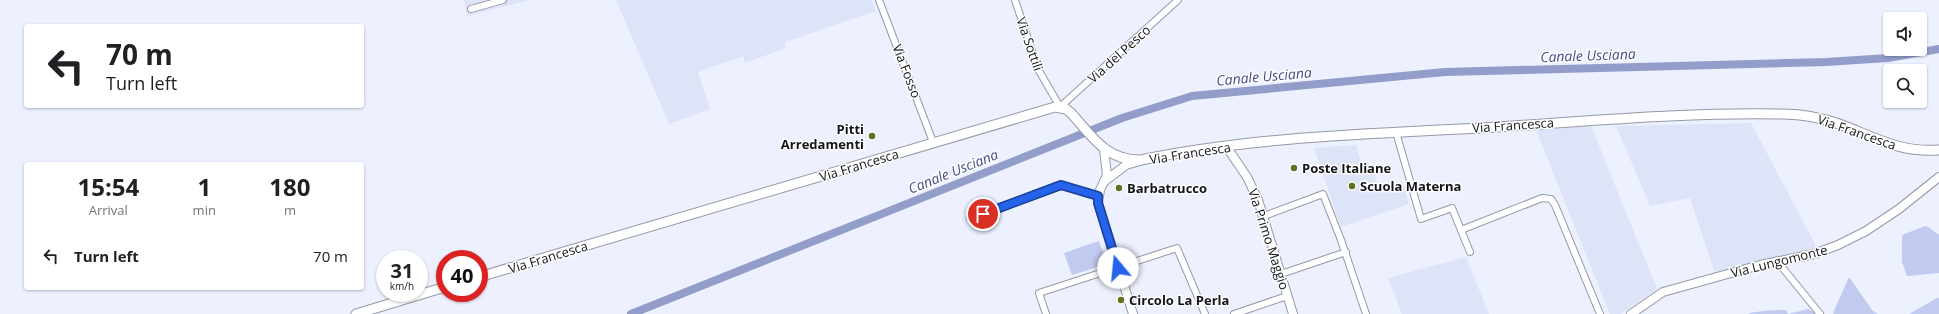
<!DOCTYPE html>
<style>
body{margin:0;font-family:"Open Sans",sans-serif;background:#f2f2f2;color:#202124;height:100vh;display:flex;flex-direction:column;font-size:15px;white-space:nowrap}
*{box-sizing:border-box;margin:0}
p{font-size:13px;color:#757577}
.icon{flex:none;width:22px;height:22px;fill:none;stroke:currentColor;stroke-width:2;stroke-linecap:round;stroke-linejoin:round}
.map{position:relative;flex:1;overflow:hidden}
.side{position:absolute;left:24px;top:162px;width:340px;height:128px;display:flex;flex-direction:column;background:#fff;border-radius:4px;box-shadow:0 1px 3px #0004}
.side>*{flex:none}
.top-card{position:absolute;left:24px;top:24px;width:340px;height:84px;border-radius:4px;box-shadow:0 1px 3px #0004;background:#fff;color:#202124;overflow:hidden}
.controls{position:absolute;left:1883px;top:12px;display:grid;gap:8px}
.controls a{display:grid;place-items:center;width:44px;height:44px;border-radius:4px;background:#fff;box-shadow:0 1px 3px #0004;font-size:20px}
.speed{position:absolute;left:376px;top:250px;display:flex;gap:8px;font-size:20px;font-weight:700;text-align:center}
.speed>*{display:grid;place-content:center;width:52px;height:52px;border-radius:50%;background:#fff;box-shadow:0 1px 3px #0004;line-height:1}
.speed small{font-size:10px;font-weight:400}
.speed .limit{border:6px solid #d22;background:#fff;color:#111}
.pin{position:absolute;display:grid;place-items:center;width:34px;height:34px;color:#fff;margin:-17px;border:2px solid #fff;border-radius:50%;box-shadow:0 1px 4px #0007}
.me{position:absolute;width:44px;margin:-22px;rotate:343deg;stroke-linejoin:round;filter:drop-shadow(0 0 3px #0008)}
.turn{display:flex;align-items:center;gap:14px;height:84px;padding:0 16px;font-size:18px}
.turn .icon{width:52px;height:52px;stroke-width:2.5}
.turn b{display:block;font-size:28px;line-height:34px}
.eta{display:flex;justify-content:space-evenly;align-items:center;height:68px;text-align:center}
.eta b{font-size:24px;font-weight:700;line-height:28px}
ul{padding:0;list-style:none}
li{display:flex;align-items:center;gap:12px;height:52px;padding:0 16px}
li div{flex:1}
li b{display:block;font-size:15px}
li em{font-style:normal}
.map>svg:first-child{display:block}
.built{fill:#dee4f8}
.green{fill:#c1caef}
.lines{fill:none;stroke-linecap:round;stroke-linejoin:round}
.canal{stroke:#939dc9;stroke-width:8}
.minor-casing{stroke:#9599a6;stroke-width:8}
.tertiary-casing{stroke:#9599a6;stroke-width:10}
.secondary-casing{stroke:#9599a6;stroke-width:11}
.minor{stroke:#fff;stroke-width:6}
.tertiary{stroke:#fff;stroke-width:8}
.secondary{stroke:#fff;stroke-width:9}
.route-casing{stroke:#184099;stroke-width:10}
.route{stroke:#2563eb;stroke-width:7}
.poi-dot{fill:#5e7222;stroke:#fefefe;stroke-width:1.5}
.labels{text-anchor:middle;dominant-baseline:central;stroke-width:3;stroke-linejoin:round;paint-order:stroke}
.street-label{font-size:13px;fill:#14151a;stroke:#fefefe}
.poi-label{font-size:13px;font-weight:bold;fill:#14151a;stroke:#fefefe;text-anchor:start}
.water-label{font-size:14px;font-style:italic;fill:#454f89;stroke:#fefefe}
</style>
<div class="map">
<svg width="1939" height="314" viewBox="0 0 1939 314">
<rect width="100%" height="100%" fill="#ecf0ff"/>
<!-- built -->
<g class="built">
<path d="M464,0H529L467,16Z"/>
<path d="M616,0H872L876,11L785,42L786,48L745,63L743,56L698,72L710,109L669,124Z"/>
<path d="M1751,123L1817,248L1745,264L1715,273L1690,198L1650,206L1616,126Z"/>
<path d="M1591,126L1657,289L1621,314H1610L1536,130Z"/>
<path d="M1356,145L1362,166L1373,172L1380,189L1402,182L1409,204L1341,227L1314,148Z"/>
<path d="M1466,257L1489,314H1402L1388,278Z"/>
</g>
<!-- green -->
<g class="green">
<path d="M1925,226L1928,227L1939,235V273L1907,276L1902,262V235Z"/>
<path d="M1099,241L1107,264L1072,275L1064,253Z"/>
<path d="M1849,277L1872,310L1878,314H1834L1833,313Z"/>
<path d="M1937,298H1939V314H1909Z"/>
<path d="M1808,309L1817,314H1748C1755,311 1778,310 1786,310L1788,314Z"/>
</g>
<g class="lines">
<!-- canal -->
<path class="canal" d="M631,314L1122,118L1192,96L1445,72L1826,62L1888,58L1939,49"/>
<!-- minor casing -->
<g class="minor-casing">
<g id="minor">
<path d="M879,0L933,142"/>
<path d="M1015,0L1038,69L1060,107L1178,0"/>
<path d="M471,9L503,0"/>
<path d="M1396,132L1421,219L1452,208L1470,252"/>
<path d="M1264,216L1323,194L1341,240L1366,314"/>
<path d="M970,218L1061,185L1098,196"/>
<path d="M1461,230L1542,198L1551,199L1555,205L1600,314"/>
<path d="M1777,261L1820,314"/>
<path d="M1281,274L1346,252"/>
<path d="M1046,314L1039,293L1177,248L1205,314"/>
<path d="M1234,314L1287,296"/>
</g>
</g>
<!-- tertiary casing -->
<g class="tertiary-casing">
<g id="tertiary">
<path d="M1226,146L1247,177L1258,200L1293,314"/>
<path d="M1104,149L1107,175L1100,190L1098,203L1133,314"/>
<path d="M1105,181L1126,165L1140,161"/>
<path d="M1631,314L1663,292L1760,265L1814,254L1838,245L1866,231L1899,209L1939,177"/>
</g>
</g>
<!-- secondary casing -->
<g class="secondary-casing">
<g id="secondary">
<path d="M479,277L1055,107L1066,109L1071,113C1092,136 1106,161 1141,160C1252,137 1367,134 1480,128C1581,122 1681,112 1783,114C1803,114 1823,118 1842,125C1876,138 1901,153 1939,150"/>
<path d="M356,314L445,287"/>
</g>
</g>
<!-- minor -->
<use href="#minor" class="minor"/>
<!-- tertiary -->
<use href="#tertiary" class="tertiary"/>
<!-- secondary -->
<use href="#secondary" class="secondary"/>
</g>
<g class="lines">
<!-- route casing -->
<g class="route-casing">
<path id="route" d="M983,214L1061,185L1098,196V203L1118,268"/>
</g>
<!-- route -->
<use href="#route" class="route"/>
</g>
<!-- markers -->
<g class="poi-dot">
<circle cx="872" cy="136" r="4"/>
<circle cx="1294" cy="168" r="4"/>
<circle cx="1352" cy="186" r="4"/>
<circle cx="1119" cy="188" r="4"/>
<circle cx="1121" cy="300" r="4"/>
</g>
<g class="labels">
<!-- street labels -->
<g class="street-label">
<text transform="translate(1030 44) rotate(71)">Via Sottili</text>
<text transform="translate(1119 54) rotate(-42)">Via del Pesco</text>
<text transform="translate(907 71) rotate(69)">Via Fosso</text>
<text transform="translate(1513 125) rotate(-4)">Via Francesca</text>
<text transform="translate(1857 132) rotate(19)">Via Francesca</text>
<text transform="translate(1190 153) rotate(-9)">Via Francesca</text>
<text transform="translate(859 165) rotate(-17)">Via Francesca</text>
<text transform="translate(1269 239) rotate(72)">Via Primo Maggio</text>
<text transform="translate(548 257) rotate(-17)">Via Francesca</text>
<text transform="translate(1779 261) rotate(-14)">Via Lungomonte</text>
</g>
<!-- poi labels -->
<g class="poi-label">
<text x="864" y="129" text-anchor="end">Pitti<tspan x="864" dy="15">Arredamenti</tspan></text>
<text x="1302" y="168">Poste Italiane</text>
<text x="1360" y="186">Scuola Materna</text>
<text x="1127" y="188">Barbatrucco</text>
<text x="1129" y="300">Circolo La Perla</text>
</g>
<!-- water labels -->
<g class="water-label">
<text transform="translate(1588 55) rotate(-2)">Canale Usciana</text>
<text transform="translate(1264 76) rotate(-5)">Canale Usciana</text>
<text transform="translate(953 171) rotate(-22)">Canale Usciana</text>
</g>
</g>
</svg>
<div class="controls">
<a><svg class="icon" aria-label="sound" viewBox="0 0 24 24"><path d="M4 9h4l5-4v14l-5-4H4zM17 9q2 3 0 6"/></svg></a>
<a><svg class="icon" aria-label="search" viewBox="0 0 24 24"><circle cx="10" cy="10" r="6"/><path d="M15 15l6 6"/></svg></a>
</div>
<div class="speed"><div>31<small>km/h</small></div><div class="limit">40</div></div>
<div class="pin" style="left:983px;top:214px;background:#d93025"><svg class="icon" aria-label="arrive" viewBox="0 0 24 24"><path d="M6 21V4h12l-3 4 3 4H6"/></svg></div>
<svg class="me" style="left:1118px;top:268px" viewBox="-20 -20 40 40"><circle r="19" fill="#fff"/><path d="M0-13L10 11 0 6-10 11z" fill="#2563eb"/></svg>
<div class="top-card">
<div class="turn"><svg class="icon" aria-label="left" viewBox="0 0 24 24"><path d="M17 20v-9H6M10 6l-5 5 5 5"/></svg><div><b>70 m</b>Turn left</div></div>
</div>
<section class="side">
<div class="eta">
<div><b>15:54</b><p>Arrival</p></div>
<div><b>1</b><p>min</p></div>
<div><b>180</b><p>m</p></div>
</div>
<ul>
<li><svg class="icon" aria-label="left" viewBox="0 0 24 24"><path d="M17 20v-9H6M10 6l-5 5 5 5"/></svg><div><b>Turn left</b></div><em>70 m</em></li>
</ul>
</section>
</div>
